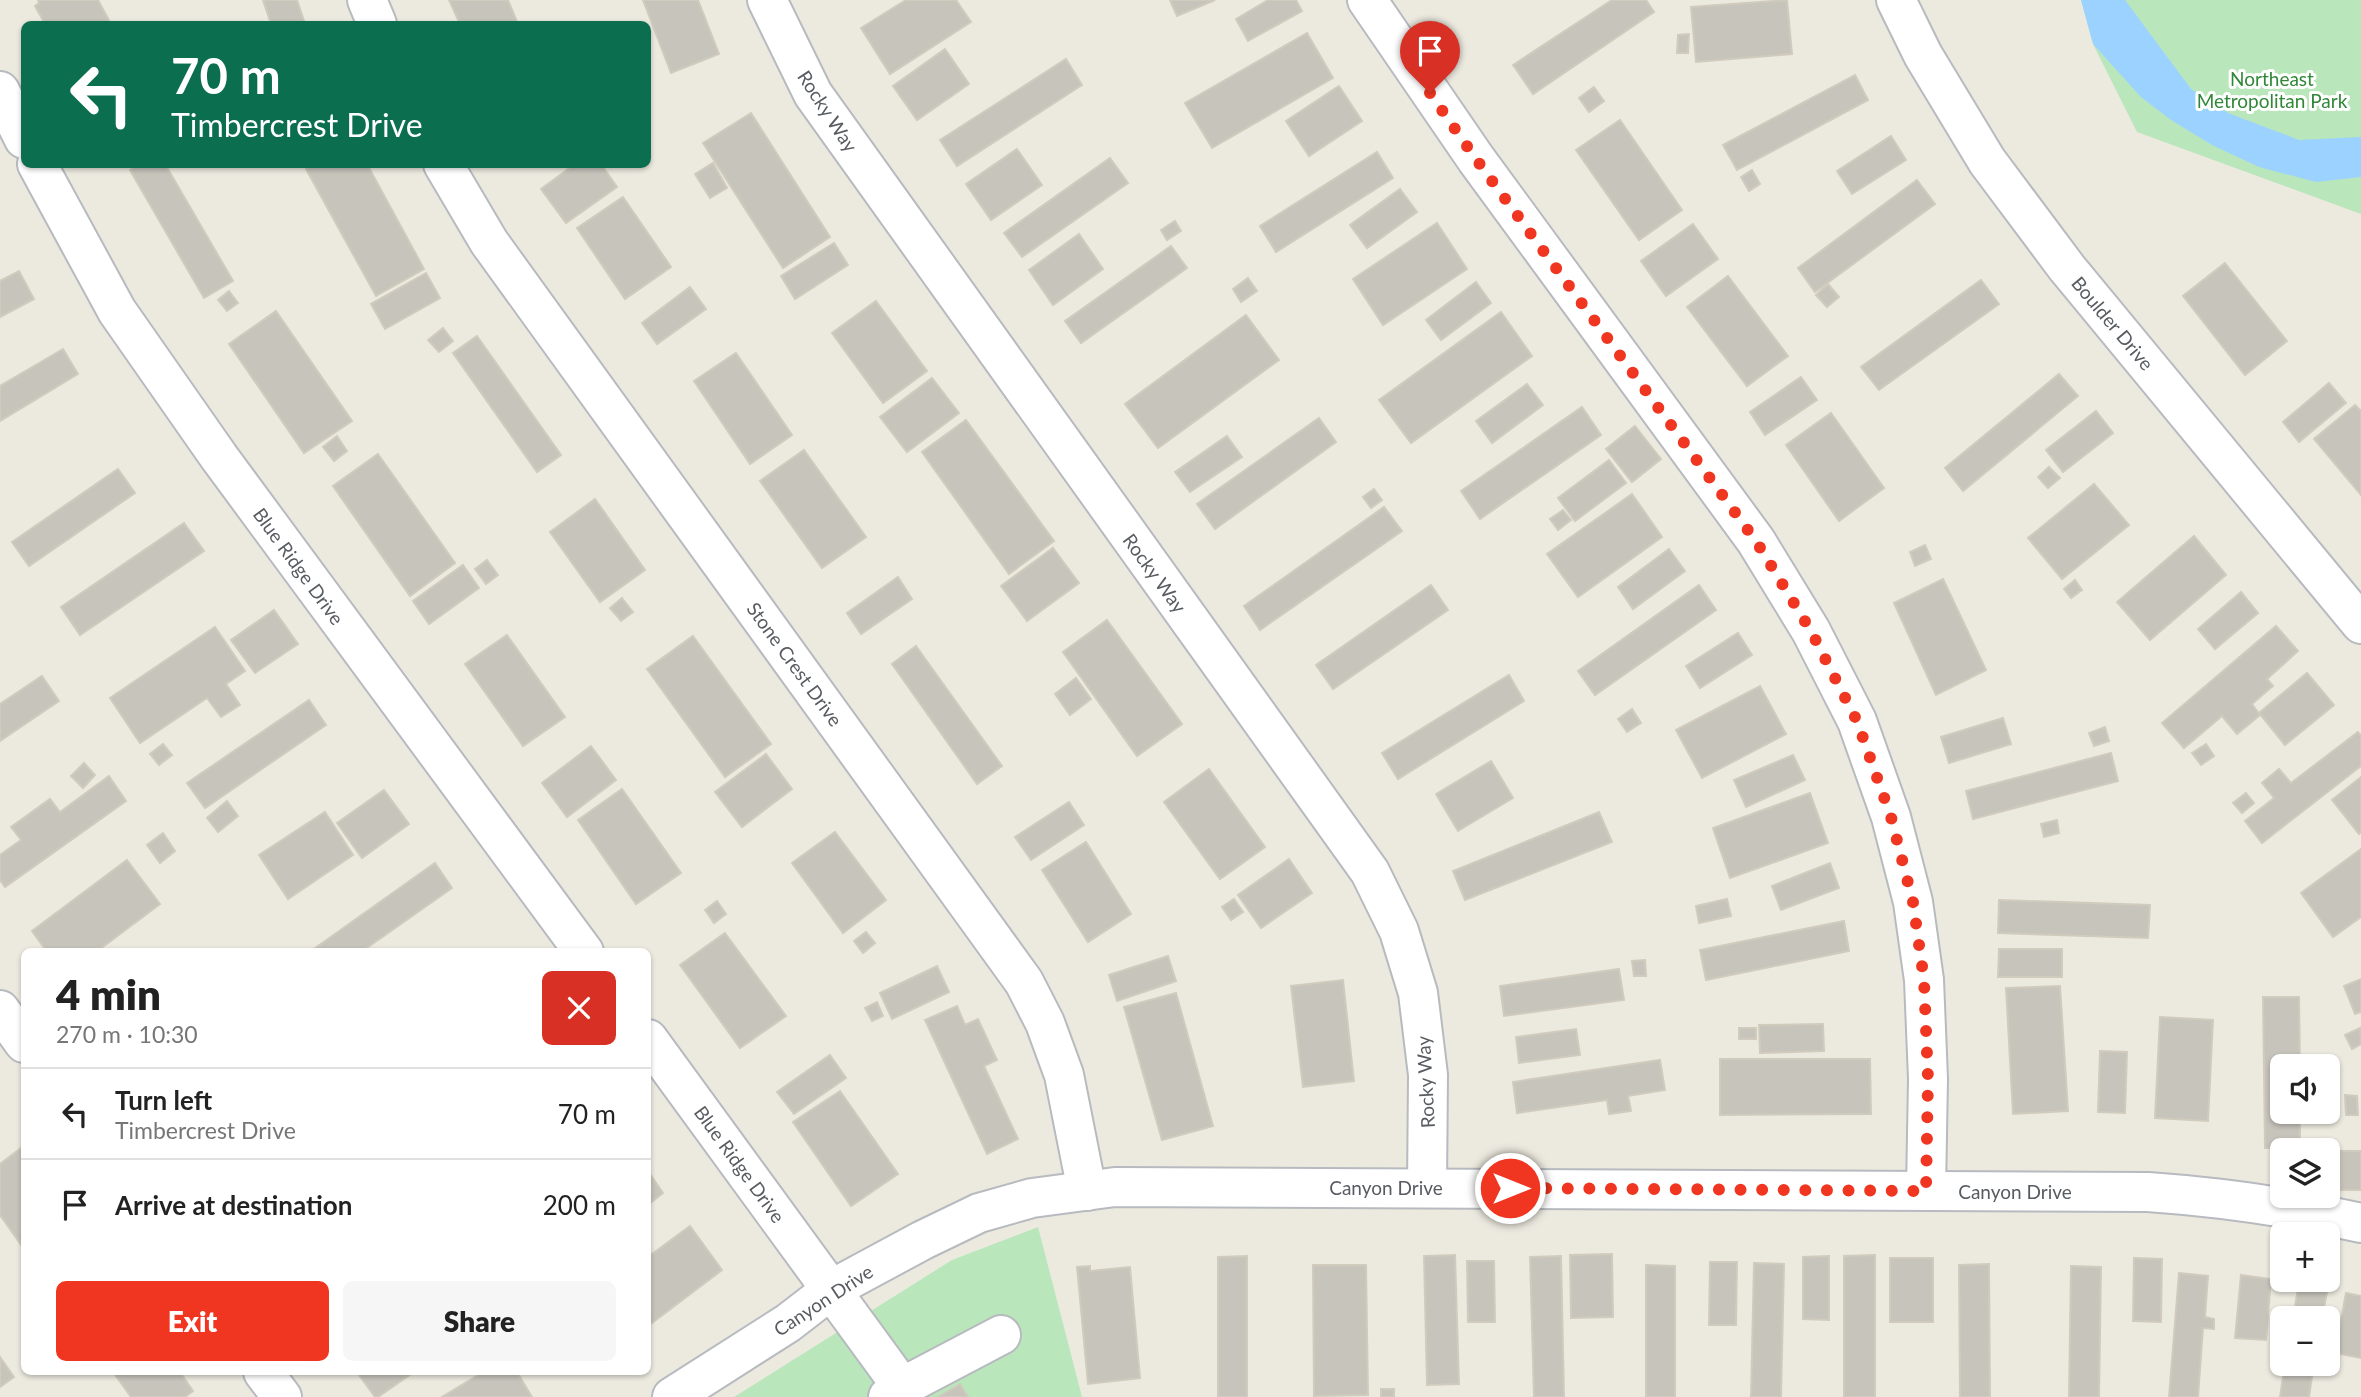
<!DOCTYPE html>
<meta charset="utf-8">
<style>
body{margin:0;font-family:Lato,sans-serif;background:#f6f6f6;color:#222;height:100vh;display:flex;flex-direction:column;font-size:26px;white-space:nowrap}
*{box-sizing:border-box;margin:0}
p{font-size:23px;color:#767676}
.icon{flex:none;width:38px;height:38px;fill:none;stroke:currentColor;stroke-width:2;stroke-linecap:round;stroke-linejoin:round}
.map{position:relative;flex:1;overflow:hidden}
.panel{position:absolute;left:21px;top:948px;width:630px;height:427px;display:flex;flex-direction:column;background:#fff;border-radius:10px;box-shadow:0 2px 5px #0004}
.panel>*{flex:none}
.guide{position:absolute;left:21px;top:21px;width:630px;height:147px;border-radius:10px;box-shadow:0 2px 5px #0004;background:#0b6e4f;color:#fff;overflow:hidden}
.controls{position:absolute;left:2270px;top:1054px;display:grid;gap:14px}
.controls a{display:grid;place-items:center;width:70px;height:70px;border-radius:10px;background:#fff;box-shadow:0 2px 5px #0004;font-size:35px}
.pin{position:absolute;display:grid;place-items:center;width:60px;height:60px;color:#fff;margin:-72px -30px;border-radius:50% 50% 50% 0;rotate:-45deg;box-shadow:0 0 7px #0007}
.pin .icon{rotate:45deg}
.me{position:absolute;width:77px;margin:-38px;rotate:90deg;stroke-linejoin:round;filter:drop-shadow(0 0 5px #0008)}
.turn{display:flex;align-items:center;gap:24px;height:147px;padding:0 35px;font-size:32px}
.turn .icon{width:91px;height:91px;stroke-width:2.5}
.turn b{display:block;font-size:49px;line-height:60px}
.round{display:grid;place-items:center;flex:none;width:74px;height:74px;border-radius:10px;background:#f6f6f6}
.head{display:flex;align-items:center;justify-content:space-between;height:119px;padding:0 35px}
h1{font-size:42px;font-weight:800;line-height:52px}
.action{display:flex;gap:14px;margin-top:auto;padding:14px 35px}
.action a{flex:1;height:80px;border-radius:10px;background:#f03621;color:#fff;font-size:28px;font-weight:800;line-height:80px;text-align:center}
.action a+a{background:#f6f6f6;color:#222}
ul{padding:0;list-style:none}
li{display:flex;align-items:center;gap:21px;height:91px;padding:0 35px;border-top:2px solid #e0e0e0}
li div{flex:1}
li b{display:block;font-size:26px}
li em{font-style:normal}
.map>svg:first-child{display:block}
.green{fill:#b9e6ba}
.water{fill:#9cd2ff}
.building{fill:#c7c4bc;stroke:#d1cbbd;stroke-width:2}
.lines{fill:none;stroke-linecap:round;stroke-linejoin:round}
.minor-casing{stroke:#b7babf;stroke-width:42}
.minor{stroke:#fff;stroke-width:38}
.route{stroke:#f03621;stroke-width:12;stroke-dasharray:0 21.6}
.labels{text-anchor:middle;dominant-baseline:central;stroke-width:6;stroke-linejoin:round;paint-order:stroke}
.park-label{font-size:19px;fill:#318737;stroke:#fff}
.street-label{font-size:19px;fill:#585c61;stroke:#fff}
</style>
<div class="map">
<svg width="2361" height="1397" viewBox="0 0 2361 1397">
<rect width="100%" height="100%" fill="#eceadf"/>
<!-- green -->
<g class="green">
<path d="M2081,0H2361V214L2137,132L2093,44Z"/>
<path d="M1038,1227L1082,1397H734L952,1260Z"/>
</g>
<!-- water -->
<path class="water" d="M2081,0H2125L2191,89L2228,113L2299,140L2361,137V177L2316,182L2259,167L2212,145L2171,120L2141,97L2093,44Z"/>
<!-- building -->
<g class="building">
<path d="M38,0H98L111,24H45L35,6L39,3Z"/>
<path d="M263,0H297L305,24H271Z"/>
<path d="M449,0H508L518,24H460Z"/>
<path d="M643,0H698L719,54L671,73Z"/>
<path d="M906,0H956L971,22L890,74L861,28Z"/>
<path d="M1170,0H1215L1177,16Z"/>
<path d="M1268,0H1296L1302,11L1248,41L1236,19Z"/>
<path d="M1612,0H1646L1654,12L1533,94L1513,65Z"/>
<path d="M1787,0L1792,54L1696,62L1691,7Z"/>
<path d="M1307,33L1333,78L1212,148L1185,103Z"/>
<path d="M1689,34L1688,53H1677L1678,35Z"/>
<path d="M945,49L969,84L917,120L893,86Z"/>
<path d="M1066,59L1082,85L957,166L940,140Z"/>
<path d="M1855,75L1868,100L1737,170L1723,145Z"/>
<path d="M1339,86L1362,121L1309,156L1286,121Z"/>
<path d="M1594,87L1604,101L1589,112L1579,98Z"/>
<path d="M751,113L830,237L783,268L703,143Z"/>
<path d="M1620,120L1682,210L1639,240L1576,150Z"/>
<path d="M1891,136L1906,160L1852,194L1837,171Z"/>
<path d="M1017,149L1042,185L991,220L966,184Z"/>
<path d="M1377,152L1393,178L1276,252L1260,226Z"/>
<path d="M1110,158L1128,183L1022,257L1004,233Z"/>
<path d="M713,163L727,188L710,198L695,174Z"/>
<path d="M140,164H165L233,281L204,298L130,170Z"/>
<path d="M314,164H367L424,269L376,296L306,169Z"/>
<path d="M575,164H601L617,187L566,223L541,189Z"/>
<path d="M1752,170L1760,184L1749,191L1741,177Z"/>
<path d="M1917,180L1935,204L1815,292L1798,268Z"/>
<path d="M1400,189L1417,212L1367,248L1350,225Z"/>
<path d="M623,197L671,267L625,299L577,228Z"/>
<path d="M1175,221L1181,231L1167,240L1161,230Z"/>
<path d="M1437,223L1467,269L1383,325L1353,279Z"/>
<path d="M1693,224L1718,259L1666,296L1641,261Z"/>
<path d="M1079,234L1103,269L1053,305L1029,270Z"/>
<path d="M834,243L848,265L795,299L781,276Z"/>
<path d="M1171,246L1187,268L1081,343L1065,321Z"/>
<path d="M2225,263L2287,341L2245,375L2183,296Z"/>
<path d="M19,271L34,299L0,317V281Z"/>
<path d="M426,273L440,298L385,329L371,304Z"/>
<path d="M1728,276L1788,356L1747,386L1687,307Z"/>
<path d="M1248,278L1257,291L1241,302L1233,289Z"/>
<path d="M1981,280L1999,304L1879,390L1861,367Z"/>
<path d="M1476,282L1491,303L1441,340L1426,320Z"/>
<path d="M1828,284L1839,297L1827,307L1816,295Z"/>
<path d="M690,287L706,309L657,344L642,323Z"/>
<path d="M229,291L238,303L227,311L218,300Z"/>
<path d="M876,301L927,371L883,403L832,333Z"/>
<path d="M276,311L352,421L304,453L229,344Z"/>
<path d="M1501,312L1532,356L1411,443L1379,400Z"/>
<path d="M1246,315L1279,360L1158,448L1125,404Z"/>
<path d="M443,328L453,341L439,352L428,340Z"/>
<path d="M477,336L561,455L537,472L453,353Z"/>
<path d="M63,349L78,374L0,421V386Z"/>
<path d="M736,353L792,435L750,464L694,381Z"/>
<path d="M2059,374L2078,396L1963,491L1945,468Z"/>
<path d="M1801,377L1817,400L1765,435L1750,412Z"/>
<path d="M932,378L959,413L907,452L880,417Z"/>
<path d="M2329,383L2346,403L2299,442L2283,422Z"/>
<path d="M1527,384L1543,405L1492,443L1476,421Z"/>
<path d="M2355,405L2361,411V495L2314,439Z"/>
<path d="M1582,407L1601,435L1480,519L1461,491Z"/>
<path d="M2096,411L2113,433L2063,472L2046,450Z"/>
<path d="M1831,413L1884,488L1839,521L1786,445Z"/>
<path d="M1319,418L1336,442L1215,529L1197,504Z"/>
<path d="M966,420L1054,541L1009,574L922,452Z"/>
<path d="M1635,426L1661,459L1632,482L1606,449Z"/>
<path d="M337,436L347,451L334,461L323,447Z"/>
<path d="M1227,436L1242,457L1190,492L1175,472Z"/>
<path d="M804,450L866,537L822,568L760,481Z"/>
<path d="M378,454L455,563L410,596L333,486Z"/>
<path d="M1609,460L1626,483L1575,521L1558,498Z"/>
<path d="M2049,467L2060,478L2048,488L2038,477Z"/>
<path d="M118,469L135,493L29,566L12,542Z"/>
<path d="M2094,484L2129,525L2062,579L2028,538Z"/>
<path d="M1374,489L1382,500L1371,508L1363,497Z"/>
<path d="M1632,494L1662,537L1578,597L1547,554Z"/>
<path d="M595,499L645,570L600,602L550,532Z"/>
<path d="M1384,507L1402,531L1260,630L1244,606Z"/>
<path d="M1563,510L1571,520L1558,530L1550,519Z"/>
<path d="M184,523L204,551L80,635L61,607Z"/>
<path d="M2194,536L2226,575L2150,640L2117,602Z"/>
<path d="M1925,545L1931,559L1915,566L1910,552Z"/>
<path d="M1053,548L1079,583L1027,621L1001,586Z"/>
<path d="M1669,549L1685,571L1633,609L1618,587Z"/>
<path d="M487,560L498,575L486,584L475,569Z"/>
<path d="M463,565L479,588L429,624L413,601Z"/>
<path d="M898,577L912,599L861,634L847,613Z"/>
<path d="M1943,579L1986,670L1936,695L1894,603Z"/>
<path d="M2075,580L2082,590L2071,598L2064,589Z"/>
<path d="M1431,585L1448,610L1333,689L1316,665Z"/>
<path d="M1699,585L1716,610L1595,695L1578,671Z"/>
<path d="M2241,592L2258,613L2215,649L2198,629Z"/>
<path d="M622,598L633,612L621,621L610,608Z"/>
<path d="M274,610L298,644L255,673L231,640Z"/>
<path d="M1107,620L1182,724L1137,756L1063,652Z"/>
<path d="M2276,626L2298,651L2267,679L2273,686L2252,704L2260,715L2237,734L2222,716L2184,748L2162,723Z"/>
<path d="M215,627L245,671L226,684L240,705L221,717L207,698L140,743L110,698Z"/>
<path d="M1738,633L1752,655L1700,688L1686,666Z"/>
<path d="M507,635L565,717L523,746L465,664Z"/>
<path d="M693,636L771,744L725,777L647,669Z"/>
<path d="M916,646L1002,766L977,784L892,664Z"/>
<path d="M2307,673L2334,705L2285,745L2259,713Z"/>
<path d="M1509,675L1524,701L1398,779L1382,753Z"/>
<path d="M42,676L59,701L0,741V704Z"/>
<path d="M1076,678L1091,699L1070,715L1055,694Z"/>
<path d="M1760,686L1786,734L1702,778L1676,730Z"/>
<path d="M309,700L326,725L205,808L187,783Z"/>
<path d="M1632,709L1641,723L1627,732L1618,719Z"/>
<path d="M2003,718L2011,744L1949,763L1941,737Z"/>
<path d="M2105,727L2109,741L2094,746L2089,733Z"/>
<path d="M2358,732L2361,736V766L2262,843L2245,821L2274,798L2262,783L2279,769L2291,783Z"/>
<path d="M163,744L172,755L159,765L150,754Z"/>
<path d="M2206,744L2214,756L2201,765L2192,753Z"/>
<path d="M591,746L616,780L567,817L542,783Z"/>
<path d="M2111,753L2118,781L1973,819L1966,791Z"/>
<path d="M766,754L792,789L742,827L715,792Z"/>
<path d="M1793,755L1805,780L1746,807L1734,780Z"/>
<path d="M1491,761L1513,798L1458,831L1436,794Z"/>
<path d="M84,763L95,775L83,788L71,776Z"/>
<path d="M1209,769L1265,847L1220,879L1164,802Z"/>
<path d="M109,776L126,801L5,887L0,880V855L21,840L11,827L50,799L60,812Z"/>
<path d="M2361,777V832L2359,834L2332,800Z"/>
<path d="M622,789L681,873L636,904L578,820Z"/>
<path d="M384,790L409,824L362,858L337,823Z"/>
<path d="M1810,793L1828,843L1730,878L1713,828Z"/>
<path d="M2246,793L2254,803L2242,813L2233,803Z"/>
<path d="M227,801L238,816L218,832L207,818Z"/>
<path d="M1069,802L1084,825L1031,860L1015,837Z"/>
<path d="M325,812L353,855L288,899L259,855Z"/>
<path d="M1599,812L1612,842L1465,900L1453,871Z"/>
<path d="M2057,820L2059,833L2044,837L2041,824Z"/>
<path d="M835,832L886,900L843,933L792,863Z"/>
<path d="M163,833L175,851L160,863L147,845Z"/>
<path d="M1086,842L1131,914L1088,942L1042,870Z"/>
<path d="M2361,849V917L2333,937L2301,893Z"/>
<path d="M1289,859L1312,893L1261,928L1238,895Z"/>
<path d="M127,860L160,904L96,952H47L32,931Z"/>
<path d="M435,863L452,888L361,952L311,951Z"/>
<path d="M1830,863L1839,888L1781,910L1772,886Z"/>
<path d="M1234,899L1243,912L1231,920L1222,907Z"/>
<path d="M1727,899L1731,916L1699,923L1696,906Z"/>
<path d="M1999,900L2150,905L2148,938L1998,933Z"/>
<path d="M717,901L726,914L714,923L705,910Z"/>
<path d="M1844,921L1849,951L1706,980L1700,950Z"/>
<path d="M866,932L875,943L863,953L854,941Z"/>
<path d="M725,933L786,1016L740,1048L680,965Z"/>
<path d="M1999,949H2062V977H1998Z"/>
<path d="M1168,956L1176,981L1117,1001L1109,975Z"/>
<path d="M1645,960L1646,976H1634L1632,961Z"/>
<path d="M937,966L949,992L892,1019L880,993Z"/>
<path d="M1619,969L1624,1000L1504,1016L1500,986Z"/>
<path d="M2361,979V1012L2355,1014L2344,986Z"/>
<path d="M1343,980L1354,1081L1303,1087L1291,986Z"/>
<path d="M2060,986L2068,1111L2013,1114L2006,988Z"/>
<path d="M1176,993L1213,1126L1162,1140L1124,1007Z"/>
<path d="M2263,997H2299L2300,1066H2282V1111H2300V1148H2265Z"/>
<path d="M877,1002L883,1016L872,1021L865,1008Z"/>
<path d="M957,1006L965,1025L978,1019L997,1060L984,1066L1018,1139L987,1154L925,1020Z"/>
<path d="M2160,1017L2213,1020L2208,1121L2155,1118Z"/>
<path d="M1823,1024L1824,1051L1760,1053L1759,1025Z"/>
<rect x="1739" y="1028" width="17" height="11"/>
<path d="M2360,1028L2361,1044L2352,1049L2345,1035Z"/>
<path d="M1576,1029L1580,1055L1519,1063L1516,1037Z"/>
<path d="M2100,1051L2127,1052L2125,1113L2098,1112Z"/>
<path d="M830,1055L846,1078L794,1114L777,1092Z"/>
<path d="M1720,1059H1870L1871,1114L1720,1115Z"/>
<path d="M1660,1060L1665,1090L1628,1096L1631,1111L1609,1114L1607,1100L1517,1113L1513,1082Z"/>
<path d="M840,1091L898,1174L851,1206L793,1122Z"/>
<path d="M2345,1095L2357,1096L2358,1115H2346Z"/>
<path d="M21,1148L24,1153V1249L0,1215V1164Z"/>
<rect x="2341" y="1151" width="20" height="39"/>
<path d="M648,1171L663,1193L648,1205Z"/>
<path d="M690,1226L722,1270L648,1326V1257Z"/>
<path d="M1612,1254L1613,1317L1571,1318L1570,1255Z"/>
<path d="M1455,1255L1459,1384L1427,1385L1424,1256Z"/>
<path d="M1875,1255V1397H1844V1256Z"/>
<path d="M1247,1256V1397H1218V1257Z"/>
<path d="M1561,1256L1564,1397H1534L1530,1257Z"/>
<path d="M1829,1256V1320L1803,1319V1257Z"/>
<rect x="1890" y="1258" width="43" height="64"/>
<path d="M2134,1258L2162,1259L2161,1322L2133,1321Z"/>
<path d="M1467,1261H1494L1495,1322H1468Z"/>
<path d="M1710,1262H1737L1736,1325H1709Z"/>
<path d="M1754,1263L1784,1264L1781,1397H1751Z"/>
<path d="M1989,1264L1990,1397H1960L1959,1265Z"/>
<path d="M1313,1265H1366L1368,1395L1314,1396Z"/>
<path d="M1646,1265L1675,1266V1397H1646Z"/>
<path d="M1090,1266V1271L1130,1267L1140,1378L1088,1384L1077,1267Z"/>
<path d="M2071,1266L2101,1267L2099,1397H2069Z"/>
<path d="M2179,1273L2208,1276L2205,1317L2214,1319V1329L2203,1328L2198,1397H2169Z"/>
<path d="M2241,1275L2271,1279L2266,1340L2235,1338Z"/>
<path d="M2299,1282L2328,1287L2322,1318H2293Z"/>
<path d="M2346,1293L2361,1296V1358L2335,1353Z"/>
<path d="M0,1357L14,1377L0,1387Z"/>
<path d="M2285,1363H2314L2309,1397H2280Z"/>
<path d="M113,1372H180L193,1391L185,1397H131Z"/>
<path d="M363,1372H414L378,1397H375L359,1375Z"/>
<path d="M483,1372H517L532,1397H442Z"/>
<path d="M960,1384L968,1397H938Z"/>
<rect x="1381" y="1389" width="13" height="8"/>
</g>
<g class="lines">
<!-- minor casing -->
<g class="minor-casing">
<g id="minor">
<path d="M367,0L377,24"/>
<path d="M767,0L813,94L1370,872L1399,931L1418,993L1428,1075L1427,1187"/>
<path d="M1367,0L1476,159L1756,541L1811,631L1857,721L1891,817L1913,902L1924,980L1928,1079L1926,1190"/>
<path d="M1896,0L1923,55L1987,161L2067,268L2361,624"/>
<path d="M0,91L24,139"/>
<path d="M37,164L117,311L219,457L584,952"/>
<path d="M443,164L489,242L1024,982L1045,1023L1064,1075L1087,1191"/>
<path d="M0,1010L24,1043"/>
<path d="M648,1039L902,1387L888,1397"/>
<path d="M263,1372L282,1397"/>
<path d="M902,1387L1001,1335"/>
<path d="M672,1397L788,1323L832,1289L923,1240L979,1213L1032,1198L1115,1187L2148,1192C2219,1197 2291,1207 2361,1223"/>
</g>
</g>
<!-- minor -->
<use href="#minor" class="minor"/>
</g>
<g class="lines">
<!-- route -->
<path class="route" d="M1430,93L1476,159L1756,541L1811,631L1857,721L1891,817L1913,902L1924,980L1928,1079L1926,1191L1510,1188"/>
</g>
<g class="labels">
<!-- park labels -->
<g class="park-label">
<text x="2272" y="78">Northeast<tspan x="2272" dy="22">Metropolitan Park</tspan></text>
</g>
<!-- street labels -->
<g class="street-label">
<text transform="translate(828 111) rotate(57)">Rocky Way</text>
<text transform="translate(2113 323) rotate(50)">Boulder Drive</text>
<text transform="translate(299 566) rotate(54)">Blue Ridge Drive</text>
<text transform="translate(1155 573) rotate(54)">Rocky Way</text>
<text transform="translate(795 664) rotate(54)">Stone Crest Drive</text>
<text transform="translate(1425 1082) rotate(-93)">Rocky Way</text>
<text transform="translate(740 1164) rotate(54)">Blue Ridge Drive</text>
<text x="1386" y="1187">Canyon Drive</text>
<text x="2015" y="1191">Canyon Drive</text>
<text transform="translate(823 1300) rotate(-33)">Canyon Drive</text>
</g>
</g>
</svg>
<div class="controls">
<a><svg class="icon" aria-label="sound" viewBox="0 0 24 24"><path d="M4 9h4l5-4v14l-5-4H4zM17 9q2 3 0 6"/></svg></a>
<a><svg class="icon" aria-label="layers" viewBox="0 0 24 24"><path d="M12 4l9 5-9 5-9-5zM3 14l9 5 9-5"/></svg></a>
<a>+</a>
<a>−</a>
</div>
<div class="pin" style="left:1430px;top:93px;background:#d93025"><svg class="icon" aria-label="arrive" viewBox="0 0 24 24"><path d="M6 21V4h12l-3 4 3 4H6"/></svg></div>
<svg class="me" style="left:1510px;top:1188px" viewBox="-20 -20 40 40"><circle r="17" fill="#f03621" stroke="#fff" stroke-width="3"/><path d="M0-11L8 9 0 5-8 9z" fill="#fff"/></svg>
<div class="guide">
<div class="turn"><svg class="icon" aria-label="left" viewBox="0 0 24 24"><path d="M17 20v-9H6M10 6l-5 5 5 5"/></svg><div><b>70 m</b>Timbercrest Drive</div></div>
</div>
<section class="panel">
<div class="head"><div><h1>4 min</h1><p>270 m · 10:30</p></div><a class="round" style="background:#d93025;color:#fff"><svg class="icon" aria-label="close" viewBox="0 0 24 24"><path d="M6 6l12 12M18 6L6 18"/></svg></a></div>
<ul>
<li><svg class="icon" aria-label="left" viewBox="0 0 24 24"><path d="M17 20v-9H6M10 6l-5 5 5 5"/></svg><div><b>Turn left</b><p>Timbercrest Drive</p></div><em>70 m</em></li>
<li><svg class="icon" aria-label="arrive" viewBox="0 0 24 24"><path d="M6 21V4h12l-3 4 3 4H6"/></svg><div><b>Arrive at destination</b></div><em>200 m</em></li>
</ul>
<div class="action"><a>Exit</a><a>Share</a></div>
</section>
</div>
